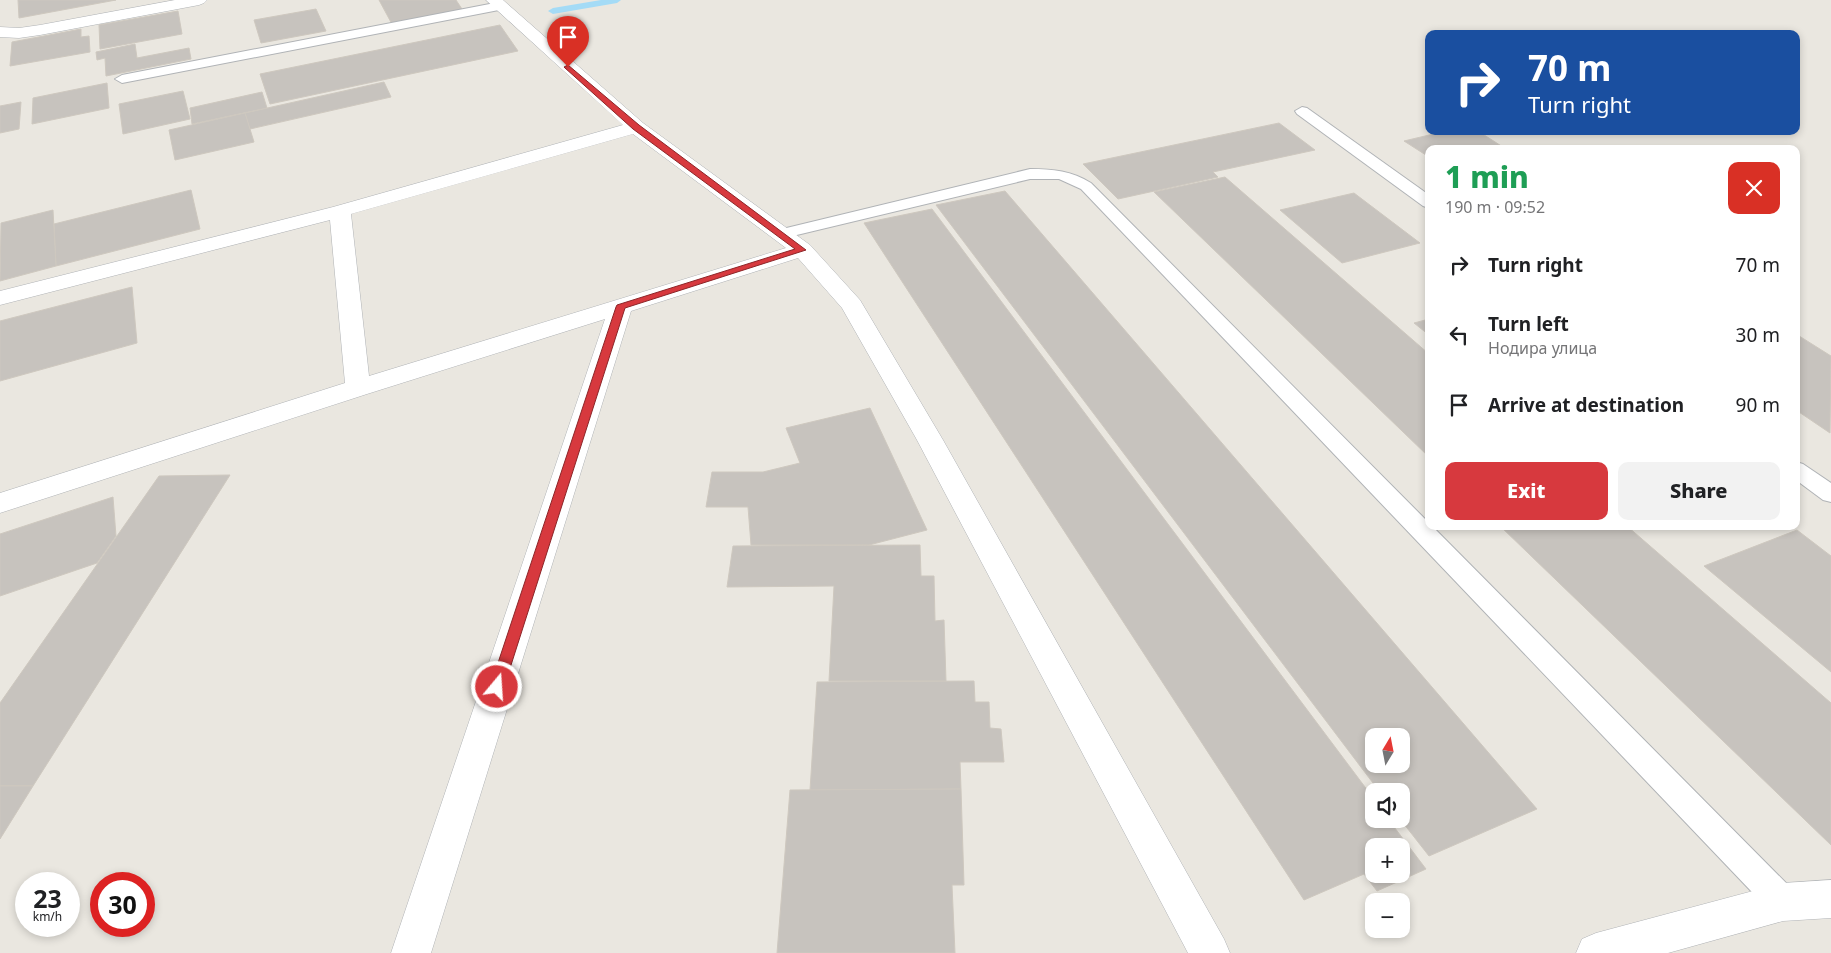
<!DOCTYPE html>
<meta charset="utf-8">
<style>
body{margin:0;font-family:"Noto Sans",sans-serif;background:#f2f2f2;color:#202124;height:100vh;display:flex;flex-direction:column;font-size:19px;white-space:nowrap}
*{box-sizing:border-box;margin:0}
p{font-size:16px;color:#757577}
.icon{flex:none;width:28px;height:28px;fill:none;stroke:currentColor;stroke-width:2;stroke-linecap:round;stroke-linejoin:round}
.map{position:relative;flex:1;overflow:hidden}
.side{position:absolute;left:1425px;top:145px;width:375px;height:385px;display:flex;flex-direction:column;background:#fff;border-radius:10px;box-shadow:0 2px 8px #0003}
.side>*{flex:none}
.top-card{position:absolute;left:1425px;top:30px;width:375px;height:105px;border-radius:10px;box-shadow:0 2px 8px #0003;background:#1a4fa0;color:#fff;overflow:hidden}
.needle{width:32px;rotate:10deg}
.fabs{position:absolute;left:1365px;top:728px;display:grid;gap:10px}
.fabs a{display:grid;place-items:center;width:45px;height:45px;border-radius:10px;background:#fff;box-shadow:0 2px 8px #0003;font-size:25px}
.speed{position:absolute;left:15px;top:872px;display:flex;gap:10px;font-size:25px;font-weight:700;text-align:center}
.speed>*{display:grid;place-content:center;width:65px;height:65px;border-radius:50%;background:#fff;box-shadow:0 2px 8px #0003;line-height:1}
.speed small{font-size:12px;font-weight:400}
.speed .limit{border:8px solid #d22;background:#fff;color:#111}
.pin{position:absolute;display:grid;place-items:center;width:42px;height:42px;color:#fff;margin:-51px -21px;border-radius:50% 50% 50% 0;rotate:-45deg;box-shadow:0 0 5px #0007}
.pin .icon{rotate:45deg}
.me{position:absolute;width:55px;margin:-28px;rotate:18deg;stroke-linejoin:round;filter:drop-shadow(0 0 4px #0008)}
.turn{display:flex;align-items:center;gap:18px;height:105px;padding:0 20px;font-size:22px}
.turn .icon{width:65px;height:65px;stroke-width:2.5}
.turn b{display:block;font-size:35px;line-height:42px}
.round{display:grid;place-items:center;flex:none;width:52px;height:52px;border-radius:10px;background:#f2f2f2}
.head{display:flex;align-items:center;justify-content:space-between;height:85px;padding:0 20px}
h1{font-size:30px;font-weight:800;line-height:38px;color:#1e9e55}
.cta{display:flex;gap:10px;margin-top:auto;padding:10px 20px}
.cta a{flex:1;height:58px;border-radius:10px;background:#d7393e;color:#fff;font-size:20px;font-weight:800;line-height:58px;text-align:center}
.cta a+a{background:#f2f2f2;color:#202124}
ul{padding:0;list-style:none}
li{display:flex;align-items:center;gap:15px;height:70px;padding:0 20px}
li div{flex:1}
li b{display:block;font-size:19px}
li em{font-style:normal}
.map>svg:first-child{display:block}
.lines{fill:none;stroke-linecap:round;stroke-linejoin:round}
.stream{fill:#a4dbf6;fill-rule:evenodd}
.building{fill:#c7c3be;stroke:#cec8bf;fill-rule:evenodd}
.lane-casing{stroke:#b0b3b6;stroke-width:2}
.street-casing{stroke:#b0b3b6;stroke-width:1}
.lane{fill:#fff;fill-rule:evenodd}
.street{fill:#fff;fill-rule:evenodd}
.route{fill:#d7393e;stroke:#8c2528}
</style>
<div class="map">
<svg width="1831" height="953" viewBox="0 0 1831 953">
<rect width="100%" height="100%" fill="#eae7e0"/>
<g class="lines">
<!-- stream -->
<path class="stream" d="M601,0H621L617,3L553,14L548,11L553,8Z"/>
</g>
<!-- building -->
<g class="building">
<path d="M18,0H116L19,18Z"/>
<path d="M379,0H456L464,12L393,26Z"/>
<path d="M316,9L326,31L261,43L254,20Z"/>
<path d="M178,11L182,34L100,49L99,25Z"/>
<path d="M500,25L518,51L270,104L260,74Z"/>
<path d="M81,29V37L89,36L90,52L10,66L12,42Z"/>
<path d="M135,44L137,58L189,48L191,59L106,76L105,58L97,60L96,52Z"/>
<path d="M384,82L391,97L250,129L245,113Z"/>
<path d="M107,83L109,108L32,124L33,98Z"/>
<path d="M183,91L190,119L123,134L119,104Z"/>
<path d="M262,92L267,108L192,124L190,108Z"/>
<path d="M21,102L19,129L0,133V106Z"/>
<path d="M245,113L254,142L175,160L169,130Z"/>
<path d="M1279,123L1315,150L1213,172L1218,177L1118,199L1083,164Z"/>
<path d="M1446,131H1478L1506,149H1429V157L1404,141Z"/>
<path d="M1225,177L1429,354V457L1154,192Z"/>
<path d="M191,190L200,229L56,266L54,224Z"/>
<path d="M1005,191L1537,809L1429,856L1400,819L1401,791H1379L936,205ZM1374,736H1401V764H1374Z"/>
<path d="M1354,193L1420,243L1342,263L1280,210Z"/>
<path d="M932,209L1374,799V819H1388L1426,869L1377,891L1364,874L1304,900L864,223ZM1374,846H1401V874H1374Z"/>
<path d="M53,210L56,266L0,281L1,223Z"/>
<path d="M132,287L137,343L0,381V321Z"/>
<path d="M1429,319V335L1414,323Z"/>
<path d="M1796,334L1831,356L1830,433L1796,410Z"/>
<path d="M870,408L927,530L869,545H751L748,507H706L712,472H763L800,463L786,428Z"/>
<path d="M230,475L33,786H0V703L159,476Z"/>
<path d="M113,497L116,536L97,563L0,596V534Z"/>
<path d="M1500,526H1627L1831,703V845Z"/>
<path d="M1797,530L1831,556V672L1704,566Z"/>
<path d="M920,545L921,576H934L935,621L944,620L946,681H829L834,586L727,587L733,546Z"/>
<path d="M974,681L975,702H989L990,728L1001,729L1004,762H960L961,789L810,790L817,682Z"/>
<path d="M0,786H33L0,839Z"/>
<path d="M961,789L964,885H952L955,953H777L790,790Z"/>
</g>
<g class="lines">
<!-- lane casing -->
<g class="lane-casing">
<g id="lane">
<path d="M500,2L504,3L506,6L504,9L122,83L115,79L122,75Z"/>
<path d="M1302,107L1307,108L1429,195V208L1423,206L1297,114L1295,111Z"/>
<path d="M1030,169C1053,169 1072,171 1091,183L1429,523V526H1432L1794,891L1798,902L1794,913L1783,917L1772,913L1081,189L1059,179H1030L780,239L774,237L772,234L774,231Z"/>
<path d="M1796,462L1803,464L1831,483V502L1823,500L1796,480Z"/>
</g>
</g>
<!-- street casing -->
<g class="street-casing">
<g id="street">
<path d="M175,0H207L204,3L199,5L40,35L19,38L0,37V27L19,28L40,25Z"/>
<path d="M486,0H503L643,123L810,245L860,300L943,440L1224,939L1230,953H1188L917,440L842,308L798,258L631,311L431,953H391L605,319L367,394L0,513V493L345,383L330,220L0,305V291L333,207L623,125ZM633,134L786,248L369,376L351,214Z"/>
<path d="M1831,880V918L1783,921L1668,953H1576L1582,939L1596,933L1783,883Z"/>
</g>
</g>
<!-- lane -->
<use href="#lane" class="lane"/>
<!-- street -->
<use href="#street" class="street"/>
</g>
<!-- route -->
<path class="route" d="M568,65L639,125L806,250L625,308L504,687L502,691L497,693L492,691L490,687L616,307L617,305L795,249L633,129L565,68L564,67Z"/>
</svg>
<div class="fabs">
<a><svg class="needle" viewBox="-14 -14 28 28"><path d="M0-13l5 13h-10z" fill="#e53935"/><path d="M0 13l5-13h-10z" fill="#757577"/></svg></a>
<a><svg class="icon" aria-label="sound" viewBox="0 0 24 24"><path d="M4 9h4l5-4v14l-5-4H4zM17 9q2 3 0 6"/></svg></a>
<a>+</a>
<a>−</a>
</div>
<div class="speed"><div>23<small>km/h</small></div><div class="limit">30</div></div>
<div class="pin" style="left:568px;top:67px;background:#d93025"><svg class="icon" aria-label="arrive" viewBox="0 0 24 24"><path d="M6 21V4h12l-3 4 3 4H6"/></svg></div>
<svg class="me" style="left:497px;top:687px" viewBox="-20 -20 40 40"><circle r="17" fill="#d7393e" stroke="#fff" stroke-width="3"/><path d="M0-11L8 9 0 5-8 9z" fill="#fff"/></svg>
<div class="top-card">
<div class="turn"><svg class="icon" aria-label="right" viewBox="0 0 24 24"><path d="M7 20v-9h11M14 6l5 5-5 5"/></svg><div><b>70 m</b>Turn right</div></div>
</div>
<section class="side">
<div class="head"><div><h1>1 min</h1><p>190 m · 09:52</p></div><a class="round" style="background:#d93025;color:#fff"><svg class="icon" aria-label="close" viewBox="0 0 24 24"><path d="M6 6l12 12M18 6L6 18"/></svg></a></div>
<ul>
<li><svg class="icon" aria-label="right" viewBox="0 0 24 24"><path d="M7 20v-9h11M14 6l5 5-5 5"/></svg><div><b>Turn right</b></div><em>70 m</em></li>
<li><svg class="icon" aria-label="left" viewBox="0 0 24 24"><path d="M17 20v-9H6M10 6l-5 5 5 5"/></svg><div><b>Turn left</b><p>Нодира улица</p></div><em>30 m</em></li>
<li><svg class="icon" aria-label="arrive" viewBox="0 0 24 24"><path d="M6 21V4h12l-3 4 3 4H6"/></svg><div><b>Arrive at destination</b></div><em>90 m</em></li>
</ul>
<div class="cta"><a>Exit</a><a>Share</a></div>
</section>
</div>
